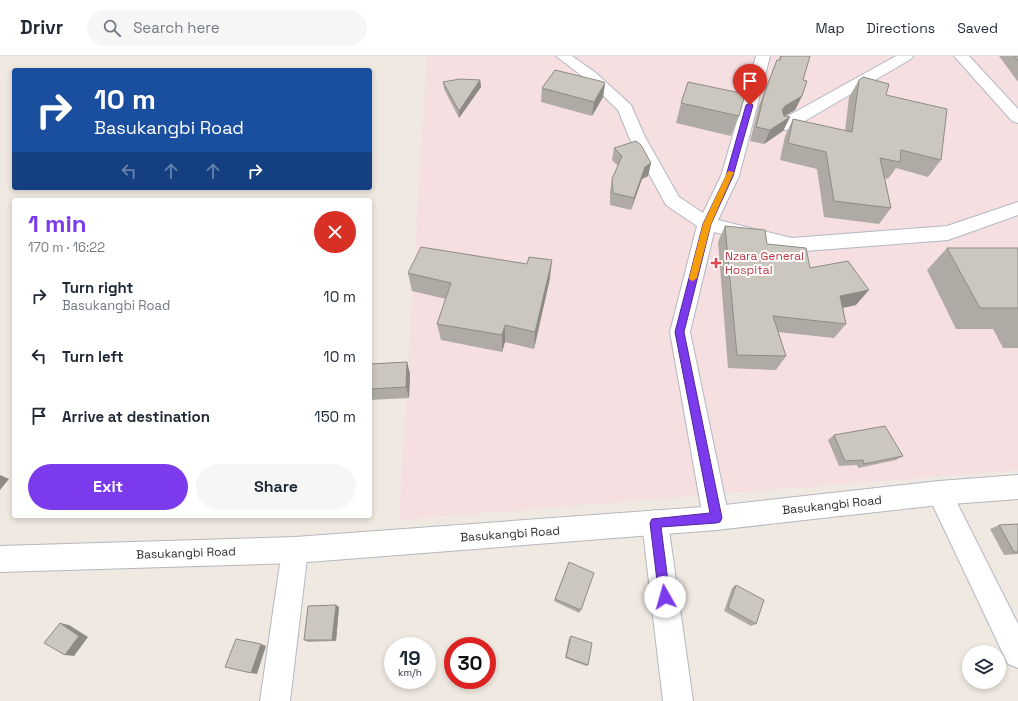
<!DOCTYPE html>
<meta charset="utf-8">
<style>
body{margin:0;font-family:"Space Grotesk",sans-serif;background:#f6f6f7;color:#1f2937;height:100vh;display:flex;flex-direction:column;font-size:15px;white-space:nowrap}
*{box-sizing:border-box;margin:0}
p{font-size:13px;color:#747a83}
.icon{flex:none;width:22px;height:22px;fill:none;stroke:currentColor;stroke-width:2;stroke-linecap:round;stroke-linejoin:round}
.map{position:relative;flex:1;overflow:hidden}
.details{position:absolute;left:12px;top:142px;width:360px;height:320px;display:flex;flex-direction:column;background:#fff;border-radius:4px;box-shadow:0 2px 6px #0003}
.details>*{flex:none}
.guide{position:absolute;left:12px;top:12px;width:360px;height:122px;border-radius:4px;box-shadow:0 2px 6px #0003;background:#1a4fa0;color:#fff;overflow:hidden}
.fabs{position:absolute;left:962px;top:589px;display:grid;gap:8px}
.fabs a{display:grid;place-items:center;width:44px;height:44px;border-radius:50%;background:#fff;box-shadow:0 2px 6px #0003;font-size:20px}
.speed{position:absolute;left:384px;top:581px;display:flex;gap:8px;font-size:20px;font-weight:700;text-align:center}
.speed>*{display:grid;place-content:center;width:52px;height:52px;border-radius:50%;background:#fff;box-shadow:0 2px 6px #0003;line-height:1}
.speed small{font-size:10px;font-weight:400}
.speed .limit{border:6px solid #d22;background:#fff;color:#111}
.pin{position:absolute;display:grid;place-items:center;width:34px;height:34px;color:#fff;margin:-41px -17px;border-radius:50% 50% 50% 0;rotate:-45deg;box-shadow:0 0 4px #0007}
.pin .icon{rotate:45deg}
.me{position:absolute;width:44px;margin:-22px;rotate:353deg;stroke-linejoin:round;filter:drop-shadow(0 0 3px #0008)}
.turn{display:flex;align-items:center;gap:14px;height:84px;padding:0 16px;font-size:18px}
.turn .icon{width:52px;height:52px;stroke-width:2.5}
.turn b{display:block;font-size:28px;line-height:34px}
.lanes{display:flex;align-items:center;height:38px;padding:0 16px;background:#0003;justify-content:center;gap:20px;direction:ltr}
.lanes .off{opacity:.35}
.round{display:grid;place-items:center;flex:none;width:42px;height:42px;border-radius:21px;background:#f6f6f7}
.headline{display:flex;align-items:center;justify-content:space-between;height:68px;padding:0 16px}
h1{font-size:24px;font-weight:800;line-height:30px;color:#7c3aed}
.primary-button{display:flex;gap:8px;margin-top:auto;padding:8px 16px}
.primary-button a{flex:1;height:46px;border-radius:24px;background:#7c3aed;color:#fff;font-size:16px;font-weight:800;line-height:46px;text-align:center}
.primary-button a+a{background:#f6f6f7;color:#1f2937}
ul{padding:0;list-style:none}
li{display:flex;align-items:center;gap:12px;height:60px;padding:0 16px}
li div{flex:1}
li b{display:block;font-size:15px}
li em{font-style:normal}
header{display:flex;align-items:center;gap:24px;box-sizing:border-box;height:56px;padding:0 20px;background:#fff;border-bottom:1px solid #e0e1e3}
header strong{font-size:19px}
nav{display:flex;gap:22px;margin-inline-start:auto;font-size:14px}
.search{width:280px;height:36px;background:#f6f6f7;display:flex;align-items:center;gap:10px;box-sizing:border-box;padding:0 14px;border-radius:22px;color:#747a83;font-size:15px}
.map>svg:first-child{display:block}
.medical{fill:#f5dfe0}
.lines{fill:none;stroke-linecap:round;stroke-linejoin:round}
.street-casing{stroke:#b4b7c1;stroke-width:2}
.secondary-casing{stroke:#b4b7c1;stroke-width:2}
.street{fill:#fff;fill-rule:evenodd}
.secondary{fill:#fff;fill-rule:evenodd}
.wall{fill:#afaba4}
.shaded-wall{fill:#8e8b86}
.building{fill:#cbc7bf;stroke:#8e8b86}
.route{fill:#7c3aed;stroke:#51269a}
.slow{fill:#f59e0b}
.health-dot{fill:#e0444e;stroke:#fff;stroke-width:1.5}
.labels{text-anchor:middle;dominant-baseline:central;stroke-width:4;stroke-linejoin:round;paint-order:stroke}
.health-label{font-size:12px;fill:#be3a42;stroke:#fff;text-anchor:start}
.street-label{font-size:12px;fill:#2e2e2e;stroke:#fff}
</style>
<header>
<strong>Drivr</strong>
<div class="search"><svg class="icon" aria-label="search" viewBox="0 0 24 24"><circle cx="10" cy="10" r="6"/><path d="M15 15l6 6"/></svg>Search here</div>
<nav><a>Map</a><a>Directions</a><a>Saved</a></nav>
</header>
<div class="map">
<svg width="1018" height="645" viewBox="0 0 1018 645">
<rect width="100%" height="100%" fill="#efe9e1"/>
<!-- medical -->
<path class="medical" d="M427,0H1018V414L399,464Z"/>
<g class="lines">
<!-- street casing -->
<g class="street-casing">
<g id="street">
<path d="M556,0H572L596,17L631,49L645,81L679,141L703,157L721,120L756,0H770L739,120L718,164L792,182L947,170L1018,146V159L948,184L792,196L714,176L690,276L729,462L725,471L716,474L707,471L703,462L670,276L697,170L666,149L629,81L618,54L586,23Z"/>
<path d="M896,0H913L911,3L791,73L785,74L779,73L777,69L779,65Z"/>
<path d="M954,0H969L1018,53V67L1012,65Z"/>
<path d="M939,425L948,429L1018,568V612L1008,608L927,437L930,429Z"/>
<path d="M655,454L664,458L668,467L693,645H663L642,467L646,458Z"/>
<path d="M295,481L304,485L308,494L290,645H260L282,494L286,485Z"/>
</g>
</g>
<!-- secondary casing -->
<g class="secondary-casing">
<path id="secondary" d="M1018,419V443L939,449L716,474L295,507L0,516V490L295,481L716,450L939,425Z"/>
</g>
<!-- street -->
<use href="#street" class="street"/>
<!-- secondary -->
<use href="#secondary" class="secondary"/>
</g>
<!-- wall -->
<g class="wall">
<path d="M780,0H810L803,24L802,40L795,54L785,60L790,61L783,75L764,88L750,85L759,49L777,4H779Z"/>
<path d="M999,0H1018V26Z"/>
<path d="M480,24L481,31L459,62L444,33L443,26Z"/>
<path d="M859,24L886,39L941,104L928,121L896,112L888,123L885,122L891,152L879,168L824,161L817,113L780,104L785,80L793,63L845,75L849,41Z"/>
<path d="M605,27L603,41L592,60L541,46L542,32Z"/>
<path d="M681,47L739,60L731,80L676,67Z"/>
<path d="M614,92L651,107L648,120L642,123L631,154L610,149V136L612,123L618,110L612,104Z"/>
<path d="M725,170L767,188L810,212L856,249L843,252L846,268L834,282L778,276L786,300L776,314L728,312L718,186Z"/>
<path d="M947,192H1018V292H1003L993,273H956L927,214Z"/>
<path d="M408,217L550,222L534,293L505,286L502,296L441,284L437,268L446,243L412,235Z"/>
<path d="M407,306L410,318L409,342L370,344V308Z"/>
<path d="M834,379L903,400L896,404L858,412L857,409L839,410L828,384Z"/>
<path d="M1018,468V498L1004,499L990,473L999,469Z"/>
<path d="M569,506L581,554L579,557L554,545Z"/>
<path d="M736,529L756,568L751,570L724,555L732,532Z"/>
<path d="M339,551L336,585L308,586L304,584Z"/>
<path d="M571,580L588,609L586,610L565,602L569,582Z"/>
</g>
<!-- shaded-wall -->
<g class="shaded-wall">
<path d="M480,24L481,31L459,62V55Z"/>
<path d="M605,27L603,41L592,60L594,46Z"/>
<path d="M802,40L795,54L778,64L785,50Z"/>
<path d="M790,61L783,75L764,88L770,74Z"/>
<path d="M651,107L648,120L642,123L631,154L634,142L645,111Z"/>
<path d="M552,204L550,222L534,293L535,276Z"/>
<path d="M869,234L856,249L828,255L840,240Z"/>
<path d="M505,269V286L502,296V279Z"/>
<path d="M407,306L410,318L409,342L406,331Z"/>
<path d="M0,419L9,423L0,434Z"/>
<path d="M336,549L339,551L336,585L332,584Z"/>
<path d="M60,567L69,569L88,581L74,600L65,599Z"/>
<path d="M261,588L266,590L257,618L251,617Z"/>
</g>
<!-- building -->
<g class="building">
<path d="M781,0H810L803,24L807,25L802,40L785,50L782,54L784,60L790,61L770,74L756,71L765,35L777,4H780Z"/>
<path d="M1014,0H1018V5Z"/>
<path d="M555,14L604,26L605,27L594,46L542,32Z"/>
<path d="M863,21L889,28L886,39L947,53L941,104L901,94L900,106L880,102L891,152L834,145L826,96L788,87L793,63L852,76L859,24Z"/>
<path d="M460,23L480,24L459,55L443,26Z"/>
<path d="M688,26L745,38L739,60L681,47Z"/>
<path d="M636,85L641,89L651,107L645,111L634,142L613,137L612,123L622,100L614,92Z"/>
<path d="M725,170L765,174L767,188L806,192L810,212L848,205L869,234L840,240L846,268L773,260L786,300L737,299Z"/>
<path d="M421,191L527,208L529,201L552,204L535,276L505,269L502,279L437,268L451,227L408,217Z"/>
<path d="M947,192H1018V252H980Z"/>
<path d="M407,306L406,331L370,333V308Z"/>
<path d="M885,370L903,400L864,408L863,404L845,405L834,379Z"/>
<path d="M1018,468V496H1014L999,469Z"/>
<path d="M569,506L594,517L581,554L555,543Z"/>
<path d="M736,529L764,544L756,568L728,552Z"/>
<path d="M336,549L332,584H304L308,550Z"/>
<path d="M60,567L79,580L65,599L44,587Z"/>
<path d="M571,580L592,587L588,609L566,601Z"/>
<path d="M236,583L261,588L251,617L225,611Z"/>
</g>
<!-- route -->
<path class="route" d="M750,47L753,49L733,120L711,168L684,276L722,462L720,466L716,467L661,471L670,541L669,545L665,547L661,545L659,541L650,467L652,463L710,457L675,276L703,168L726,120L746,49Z"/>
<!-- slow -->
<path class="slow" d="M728,115L734,116L711,168L697,222L693,225L690,224L689,222L703,168Z"/>
<!-- markers -->
<path class="health-dot" d="M714 201h4v4h4v4h-4v4h-4v-4h-4v-4h4z"/>
<g class="labels">
<!-- health labels -->
<g class="health-label">
<text x="725" y="200">Nzara General<tspan x="725" dy="14">Hospital</tspan></text>
</g>
<!-- street labels -->
<g class="street-label">
<text transform="translate(832 449) rotate(-6)">Basukangbi Road</text>
<text transform="translate(510 478) rotate(-4)">Basukangbi Road</text>
<text transform="translate(186 497) rotate(-2)">Basukangbi Road</text>
</g>
</g>
</svg>
<div class="fabs">
<a><svg class="icon" aria-label="layers" viewBox="0 0 24 24"><path d="M12 4l9 5-9 5-9-5zM3 14l9 5 9-5"/></svg></a>
</div>
<div class="speed"><div>19<small>km/h</small></div><div class="limit">30</div></div>
<div class="pin" style="left:750px;top:49px;background:#d93025"><svg class="icon" aria-label="arrive" viewBox="0 0 24 24"><path d="M6 21V4h12l-3 4 3 4H6"/></svg></div>
<svg class="me" style="left:665px;top:541px" viewBox="-20 -20 40 40"><circle r="19" fill="#fff"/><path d="M0-13L10 11 0 6-10 11z" fill="#7c3aed"/></svg>
<div class="guide">
<div class="turn"><svg class="icon" aria-label="right" viewBox="0 0 24 24"><path d="M7 20v-9h11M14 6l5 5-5 5"/></svg><div><b>10 m</b>Basukangbi Road</div></div>
<div class="lanes"><svg class="icon off" aria-label="left" viewBox="0 0 24 24"><path d="M17 20v-9H6M10 6l-5 5 5 5"/></svg><svg class="icon off" aria-label="ahead" viewBox="0 0 24 24"><path d="M12 20V5M6 11l6-6 6 6"/></svg><svg class="icon off" aria-label="ahead" viewBox="0 0 24 24"><path d="M12 20V5M6 11l6-6 6 6"/></svg><svg class="icon" aria-label="right" viewBox="0 0 24 24"><path d="M7 20v-9h11M14 6l5 5-5 5"/></svg></div>
</div>
<section class="details">
<div class="headline"><div><h1>1 min</h1><p>170 m · 16:22</p></div><a class="round" style="background:#d93025;color:#fff"><svg class="icon" aria-label="close" viewBox="0 0 24 24"><path d="M6 6l12 12M18 6L6 18"/></svg></a></div>
<ul>
<li><svg class="icon" aria-label="right" viewBox="0 0 24 24"><path d="M7 20v-9h11M14 6l5 5-5 5"/></svg><div><b>Turn right</b><p>Basukangbi Road</p></div><em>10 m</em></li>
<li><svg class="icon" aria-label="left" viewBox="0 0 24 24"><path d="M17 20v-9H6M10 6l-5 5 5 5"/></svg><div><b>Turn left</b></div><em>10 m</em></li>
<li><svg class="icon" aria-label="arrive" viewBox="0 0 24 24"><path d="M6 21V4h12l-3 4 3 4H6"/></svg><div><b>Arrive at destination</b></div><em>150 m</em></li>
</ul>
<div class="primary-button"><a>Exit</a><a>Share</a></div>
</section>
</div>
